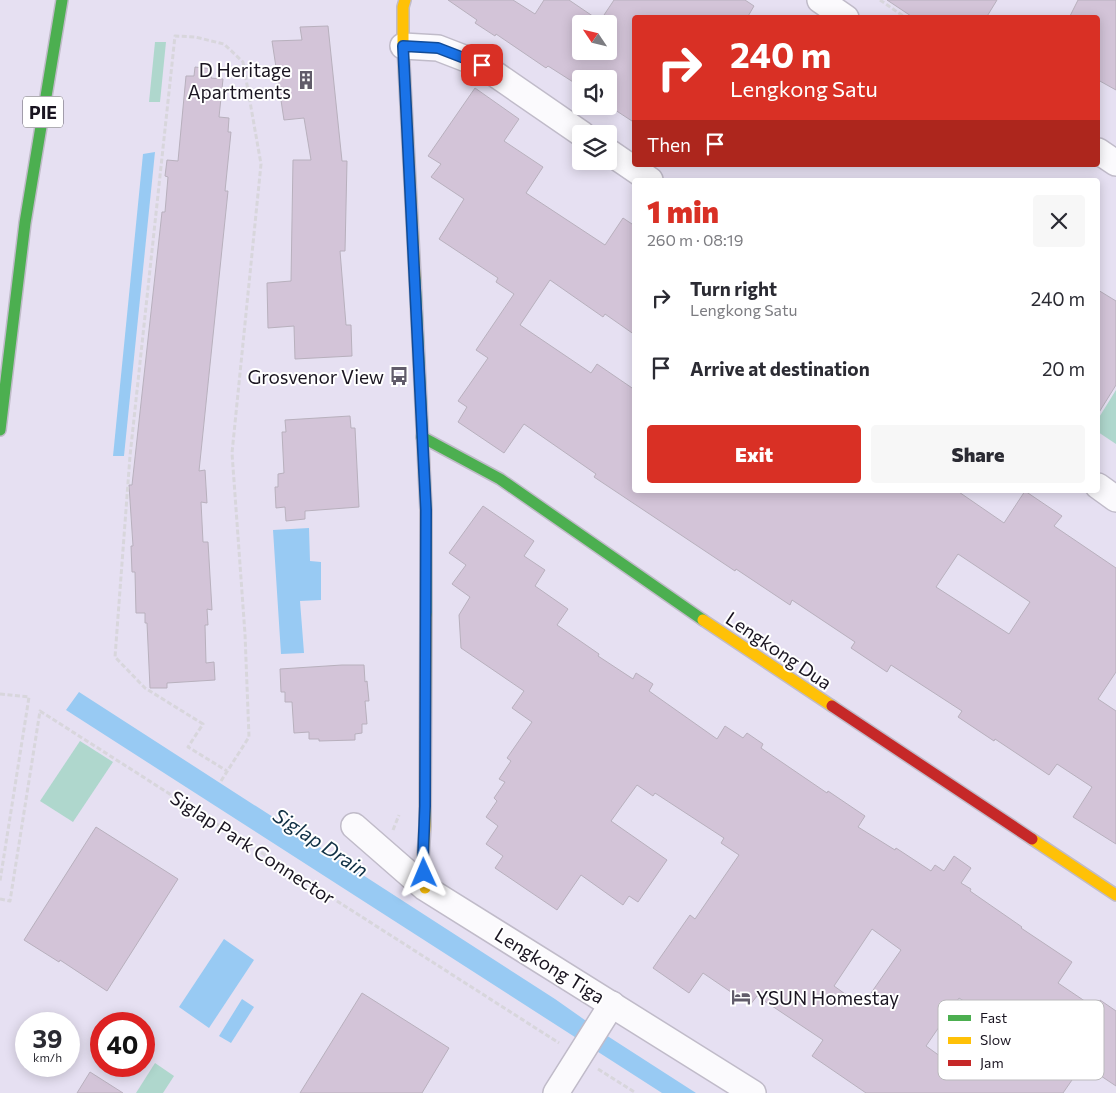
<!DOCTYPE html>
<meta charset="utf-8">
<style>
body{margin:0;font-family:Commissioner,sans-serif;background:#f7f7f7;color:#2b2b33;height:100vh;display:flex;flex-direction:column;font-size:19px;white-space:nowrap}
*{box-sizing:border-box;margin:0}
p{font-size:16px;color:#7c7c81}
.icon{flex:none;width:28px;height:28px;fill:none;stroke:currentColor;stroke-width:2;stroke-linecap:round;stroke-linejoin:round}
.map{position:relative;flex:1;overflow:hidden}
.side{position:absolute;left:632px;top:178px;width:468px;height:315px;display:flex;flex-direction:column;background:#fff;border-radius:5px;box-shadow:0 2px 12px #0003}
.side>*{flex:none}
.guide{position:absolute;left:632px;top:15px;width:468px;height:152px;border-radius:5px;box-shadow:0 2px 12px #0003;background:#d93025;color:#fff;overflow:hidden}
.needle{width:32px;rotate:305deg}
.buttons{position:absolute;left:572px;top:15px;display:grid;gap:10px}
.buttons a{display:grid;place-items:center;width:45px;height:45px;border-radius:5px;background:#fff;box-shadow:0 2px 12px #0003;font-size:25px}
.speed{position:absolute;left:15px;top:1012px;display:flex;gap:10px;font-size:25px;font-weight:700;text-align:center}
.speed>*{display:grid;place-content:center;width:65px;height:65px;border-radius:50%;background:#fff;box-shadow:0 2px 12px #0003;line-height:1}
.speed small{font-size:12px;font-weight:400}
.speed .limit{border:8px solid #d22;background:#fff;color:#111}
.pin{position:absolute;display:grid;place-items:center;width:42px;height:42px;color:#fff;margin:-21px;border-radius:10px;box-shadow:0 2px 8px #0006}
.me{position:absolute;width:55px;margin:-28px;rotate:359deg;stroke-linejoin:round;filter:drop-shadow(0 0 4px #0008)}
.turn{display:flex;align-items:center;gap:18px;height:105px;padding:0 15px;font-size:22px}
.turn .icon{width:65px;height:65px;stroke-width:2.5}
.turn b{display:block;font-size:35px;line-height:42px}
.then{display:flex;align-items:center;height:48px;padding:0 15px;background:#0003;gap:10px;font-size:19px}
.round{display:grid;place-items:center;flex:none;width:52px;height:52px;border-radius:5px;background:#f7f7f7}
.head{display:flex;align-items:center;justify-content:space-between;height:85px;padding:0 15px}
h1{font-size:30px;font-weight:800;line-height:38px;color:#d93025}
.button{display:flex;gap:10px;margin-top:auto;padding:10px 15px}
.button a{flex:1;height:58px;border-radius:5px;background:#d93025;color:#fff;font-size:20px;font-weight:800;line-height:58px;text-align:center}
.button a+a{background:#f7f7f7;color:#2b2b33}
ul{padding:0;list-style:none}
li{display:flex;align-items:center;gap:15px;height:70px;padding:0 15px}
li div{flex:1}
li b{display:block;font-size:19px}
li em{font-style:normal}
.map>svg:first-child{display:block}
.green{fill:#afd7cd}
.water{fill:#98caf3}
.building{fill:#d3c4d8;stroke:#b8b0bd;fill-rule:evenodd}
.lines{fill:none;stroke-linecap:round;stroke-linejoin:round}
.street-casing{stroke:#c0bbc9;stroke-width:28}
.fast-casing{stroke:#c0bbc9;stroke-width:14}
.slow-casing{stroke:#c0bbc9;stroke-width:14}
.jam-casing{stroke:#c0bbc9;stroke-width:14}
.path{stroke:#d8d6dc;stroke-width:3;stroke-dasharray:5 2.5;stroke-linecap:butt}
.street{stroke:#fbfafd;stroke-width:25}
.fast{stroke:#4caf50;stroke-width:11}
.slow{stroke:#ffc107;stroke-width:11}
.jam{stroke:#c62828;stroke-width:11}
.route-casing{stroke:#114b97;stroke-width:12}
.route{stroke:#1a73e8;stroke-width:9}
.labels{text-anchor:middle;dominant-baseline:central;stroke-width:4;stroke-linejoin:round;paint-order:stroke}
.shield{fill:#fff;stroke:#5f5b64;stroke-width:1}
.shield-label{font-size:18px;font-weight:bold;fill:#1a1521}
.poi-label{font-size:19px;fill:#1a1521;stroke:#fff;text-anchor:end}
.street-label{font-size:19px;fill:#1a1521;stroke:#fff}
.water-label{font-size:20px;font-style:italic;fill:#113146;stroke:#fff}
.key{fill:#fff;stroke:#bab9bc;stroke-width:1}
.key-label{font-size:14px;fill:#1a1521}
</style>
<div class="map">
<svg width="1116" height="1093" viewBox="0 0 1116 1093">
<rect width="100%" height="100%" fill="#e6e0f2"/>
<!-- green -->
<g class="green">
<path d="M155,42H166L160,102H149Z"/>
<path d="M1116,390V444L1098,432V419Z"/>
<path d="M80,741L113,762L73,822L40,801Z"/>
<path d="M155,1063L174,1076L163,1093H136Z"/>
</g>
<!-- water -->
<g class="water">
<path d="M155,152L124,456H113L143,154Z"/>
<path d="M309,528L310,561L321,562V600L300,601L304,653L281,654L273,530Z"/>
<path d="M79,692L555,999L609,1037L696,1093H662L66,710Z"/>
<path d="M224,939L254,960L209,1028L179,1007Z"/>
<path d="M242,999L254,1007L231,1043L219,1036Z"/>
</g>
<!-- building -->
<g class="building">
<path d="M448,0H513L535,14L544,0H569L600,21L614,0H745L754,6L747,18H635V123L609,106V79H581V87L548,66L546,68L496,34L495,36L475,23L477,20ZM581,24H609V51H581Z"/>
<path d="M887,0H997L986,18H914Z"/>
<path d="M1078,0H1116V90L1098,80V18H1069Z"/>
<path d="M328,26L342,161H347L345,251H340L346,325H351L352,356L295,359L294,326L268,328L267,283L291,281L293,160H311L304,118L284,120L272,41L302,40L300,27Z"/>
<path d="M195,67L212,69L211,78L223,79L219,117L229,118L228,132H231L225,191H228L199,471L205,470L207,503L201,502L203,542H208L212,610L207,609L208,625H205L206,663L214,662L215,680L167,683V688H150L147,623H145V613H136L135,572H132L131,546H133L129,485H132L162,212H165L168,177L165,176L167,160L178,161L186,76H194Z"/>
<path d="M475,88L519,119L504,141L543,167L526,193L605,245L623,218L635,226V335L605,314L603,317L550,280L520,325L591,373L597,364L635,390V490H956L1004,523L1025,491L1062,516L1054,526L1116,568V672L1098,699L1116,711V844L1073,817L1092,787L1057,764L1049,775L995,739L994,741L958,717L962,711L891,665L887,672L851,648L855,642L792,600L790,605L736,569L735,571L594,477L596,474L524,424L504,453L458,422L467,407L458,401L488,358L476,350L514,294L496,282L498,278L439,239L464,199L431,177L441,164L428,156ZM958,554L1030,602L1009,634L936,587Z"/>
<path d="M1098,290L1116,301V385L1098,414Z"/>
<path d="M350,416L351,428H355L359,507L305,511V519L286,521L285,507L276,508L275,487H278V474L284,473L282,432H286L285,420Z"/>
<path d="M483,506L534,541L524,556L545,570L535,586L568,609L557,625L599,654L598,656L633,679L636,673L653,684L649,691L717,739L725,726L743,738L747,733L763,744L761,748L827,793L828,791L865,816L858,827L895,850L896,848L931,871L935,865L944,871L954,856L971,868L961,883L971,889L970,891L1022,927L1021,928L1072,962L1058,983L1095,1008L1100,1000L1116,1011V1086L1083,1064L1063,1093H866L812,1056L823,1040L757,996L750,1005L703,973L689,993L653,968L690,915L695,919L739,855L721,843L724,838L655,793L653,796L637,785L611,821L667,860L638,902L629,896L623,905L581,875L557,910L495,868L503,856L486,844L498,826L486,817L497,801L494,798L505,782L499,779L511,761L507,758L532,722L512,708L524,691L461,648L459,615L470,597L452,584L466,565L449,553ZM872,929L901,950L862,1006L834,986ZM959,998L989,1017L955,1067L926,1046Z"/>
<path d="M342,665H364L365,682L367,681L369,701H365L367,724H362V733L355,734V740L319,741V739H309V732L294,733L292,702H285V692H281L280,669Z"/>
<path d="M96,827L178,879L107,991L60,960L59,962L24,940Z"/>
<path d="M362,993L449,1048L422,1093H300Z"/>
<path d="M90,1072L123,1093H77Z"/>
</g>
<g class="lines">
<!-- street casing -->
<g class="street-casing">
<g id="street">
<path d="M820,0L846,18"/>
<path d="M403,46L438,48L482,65L582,134"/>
<path d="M1098,151L1116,163"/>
<path d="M609,152L650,180"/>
<path d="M1098,486L1116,499"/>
<path d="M354,826L425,888L753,1093"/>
<path d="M556,1093L612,1004"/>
</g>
</g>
<!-- fast casing -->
<g class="fast-casing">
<g id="fast">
<path d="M415,278L426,510V615"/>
<path d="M0,430L25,223L62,0"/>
<path d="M422,437L500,479L703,620"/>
</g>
</g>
<!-- slow casing -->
<g class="slow-casing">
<g id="slow">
<path d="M405,0L403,7V46L415,278"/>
<path d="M703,620L832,706"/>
<path d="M1032,839L1116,895"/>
<path d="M425,888L423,857L425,826L426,615"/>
</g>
</g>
<!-- jam casing -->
<g class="jam-casing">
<path id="jam" d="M832,706L1032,839"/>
</g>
<!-- path -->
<g class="path">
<path d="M880,0L906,18"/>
<path d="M0,694L29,697L0,881"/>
<path d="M221,781L249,737L245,634L232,453L261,164L243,62L224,44L195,37L175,36L130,456L115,657L145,688L203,724L188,747L227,771"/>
<path d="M393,830L399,815"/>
<path d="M0,899L10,901L40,711L559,1043"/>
<path d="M598,1069L636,1093"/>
</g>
<!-- street -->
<use href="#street" class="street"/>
<!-- fast -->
<use href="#fast" class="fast"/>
<!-- slow -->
<use href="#slow" class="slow"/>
<!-- jam -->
<use href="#jam" class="jam"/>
</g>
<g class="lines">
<!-- route casing -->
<g class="route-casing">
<path id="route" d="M424,873L423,857L425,806L426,510L403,46L438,48L482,65"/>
</g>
<!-- route -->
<use href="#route" class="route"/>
</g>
<!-- icons -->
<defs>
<g id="building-bare" transform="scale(1.5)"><path d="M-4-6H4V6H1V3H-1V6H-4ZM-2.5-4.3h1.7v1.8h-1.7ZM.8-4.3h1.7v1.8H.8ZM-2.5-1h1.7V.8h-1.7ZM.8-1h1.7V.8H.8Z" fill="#615c6a" stroke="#fff" stroke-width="2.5" paint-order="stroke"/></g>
<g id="bus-bare" transform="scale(1.5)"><path d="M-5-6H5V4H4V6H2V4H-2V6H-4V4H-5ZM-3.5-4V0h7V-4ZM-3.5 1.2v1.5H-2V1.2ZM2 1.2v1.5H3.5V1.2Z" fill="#615c6a" stroke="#fff" stroke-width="2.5" paint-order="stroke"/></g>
<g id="hotel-bare" transform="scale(1.5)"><path d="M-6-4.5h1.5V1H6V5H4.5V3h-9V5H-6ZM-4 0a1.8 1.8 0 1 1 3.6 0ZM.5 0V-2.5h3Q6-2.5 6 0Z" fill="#615c6a" stroke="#fff" stroke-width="2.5" paint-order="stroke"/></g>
</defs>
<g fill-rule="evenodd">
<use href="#building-bare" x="306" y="80"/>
<use href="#bus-bare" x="399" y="376"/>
<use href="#hotel-bare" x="741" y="997"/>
</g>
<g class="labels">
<!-- shield labels -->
<rect class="shield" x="23" y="96.5" width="40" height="31" rx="4"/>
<g class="shield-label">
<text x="43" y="112">PIE</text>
</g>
<!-- poi labels -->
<g class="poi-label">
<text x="291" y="69">D Heritage<tspan x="291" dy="22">Apartments</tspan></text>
<text x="384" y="376">Grosvenor View</text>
<text x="756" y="997" text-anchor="start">YSUN Homestay</text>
</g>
<!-- street labels -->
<g class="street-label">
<text transform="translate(779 650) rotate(34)">Lengkong Dua</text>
<text transform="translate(253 847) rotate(33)">Siglap Park Connector</text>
<text transform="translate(550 965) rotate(32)">Lengkong Tiga</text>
</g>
<!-- water labels -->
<g class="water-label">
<text transform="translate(321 842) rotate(33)">Siglap Drain</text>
</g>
</g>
<!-- legend -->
<rect x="938" y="1000" width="166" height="80" rx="8" class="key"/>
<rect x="948" y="1015" width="23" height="6" fill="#4caf50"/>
<rect x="948" y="1037" width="23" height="7" fill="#ffc107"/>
<rect x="948" y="1060" width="23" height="6" fill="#c62828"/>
<g class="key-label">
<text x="980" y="1023">Fast</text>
<text x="980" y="1045">Slow</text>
<text x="980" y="1068">Jam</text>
</g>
</svg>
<div class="buttons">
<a><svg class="needle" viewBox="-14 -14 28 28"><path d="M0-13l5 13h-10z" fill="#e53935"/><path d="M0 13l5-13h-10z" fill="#7c7c81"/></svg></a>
<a><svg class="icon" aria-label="sound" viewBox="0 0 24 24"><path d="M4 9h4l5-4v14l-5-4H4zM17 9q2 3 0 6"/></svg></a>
<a><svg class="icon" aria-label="layers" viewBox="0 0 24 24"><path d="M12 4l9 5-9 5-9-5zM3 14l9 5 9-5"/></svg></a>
</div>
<div class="speed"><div>39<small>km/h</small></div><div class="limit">40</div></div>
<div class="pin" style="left:482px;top:65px;background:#d93025"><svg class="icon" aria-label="arrive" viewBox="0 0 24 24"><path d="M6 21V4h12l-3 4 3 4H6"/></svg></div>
<svg class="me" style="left:424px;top:873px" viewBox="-20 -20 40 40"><path d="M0-17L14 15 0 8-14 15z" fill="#1a73e8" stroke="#fff" stroke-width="4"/></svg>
<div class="guide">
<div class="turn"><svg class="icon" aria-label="right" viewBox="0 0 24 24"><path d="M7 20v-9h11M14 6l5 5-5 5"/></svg><div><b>240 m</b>Lengkong Satu</div></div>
<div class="then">Then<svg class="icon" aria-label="arrive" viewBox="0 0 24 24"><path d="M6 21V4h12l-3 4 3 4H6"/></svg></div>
</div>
<section class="side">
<div class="head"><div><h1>1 min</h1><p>260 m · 08:19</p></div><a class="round"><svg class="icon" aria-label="close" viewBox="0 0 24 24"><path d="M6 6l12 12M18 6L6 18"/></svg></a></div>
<ul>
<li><svg class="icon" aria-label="right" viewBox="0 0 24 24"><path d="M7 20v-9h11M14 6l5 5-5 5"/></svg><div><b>Turn right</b><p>Lengkong Satu</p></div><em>240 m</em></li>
<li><svg class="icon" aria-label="arrive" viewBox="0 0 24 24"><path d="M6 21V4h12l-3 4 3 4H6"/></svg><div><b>Arrive at destination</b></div><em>20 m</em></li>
</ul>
<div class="button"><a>Exit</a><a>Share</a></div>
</section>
</div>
